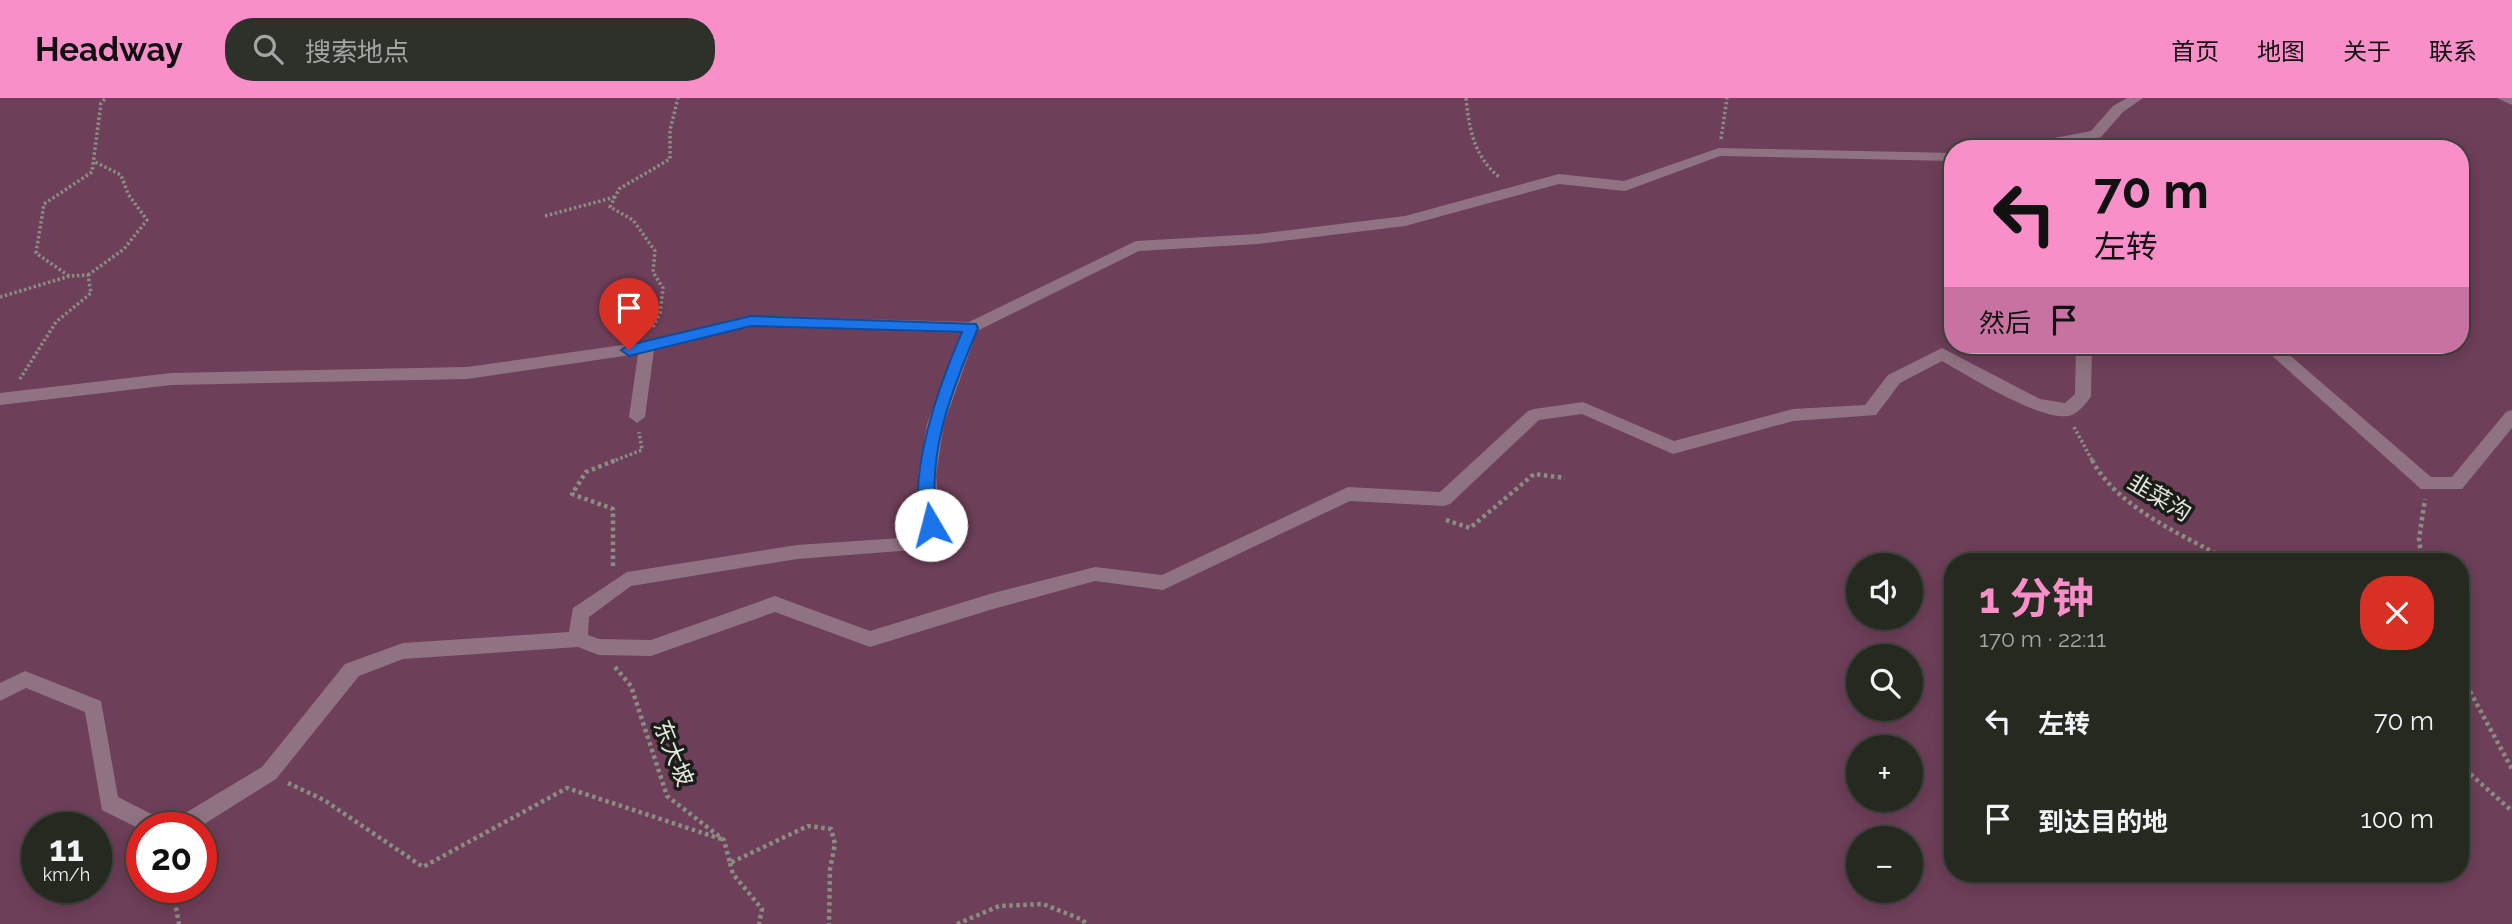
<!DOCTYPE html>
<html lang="zh">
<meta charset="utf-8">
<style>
body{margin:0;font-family:Raleway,"Noto Sans SC",sans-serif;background:#2e3129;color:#f1f3f6;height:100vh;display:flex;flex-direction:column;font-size:26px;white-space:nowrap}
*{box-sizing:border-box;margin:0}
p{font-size:23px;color:#a4a6a5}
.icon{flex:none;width:38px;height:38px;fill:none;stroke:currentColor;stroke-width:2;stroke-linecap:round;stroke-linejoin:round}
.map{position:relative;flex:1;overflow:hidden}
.sheet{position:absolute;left:1944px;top:455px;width:525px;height:329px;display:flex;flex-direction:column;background:#262920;border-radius:28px;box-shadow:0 4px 18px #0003,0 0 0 2px #42453e}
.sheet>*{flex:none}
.hud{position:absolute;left:1944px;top:42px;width:525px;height:214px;border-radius:28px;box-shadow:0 4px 18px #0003,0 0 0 2px #42453e;background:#f98fc9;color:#111;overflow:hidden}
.fabs{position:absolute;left:1846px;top:455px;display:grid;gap:14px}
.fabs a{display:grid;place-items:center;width:77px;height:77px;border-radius:50%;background:#262920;box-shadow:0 4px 18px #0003,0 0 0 2px #42453e;font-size:35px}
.speed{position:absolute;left:21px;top:714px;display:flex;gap:14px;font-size:35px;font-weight:700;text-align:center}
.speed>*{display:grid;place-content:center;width:91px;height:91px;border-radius:50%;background:#262920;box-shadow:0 4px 18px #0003,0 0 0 2px #42453e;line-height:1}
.speed small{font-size:18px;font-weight:400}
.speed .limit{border:10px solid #d22;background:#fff;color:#111}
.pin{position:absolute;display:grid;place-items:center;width:60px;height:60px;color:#fff;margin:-72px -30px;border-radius:50% 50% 50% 0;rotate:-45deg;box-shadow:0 0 7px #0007}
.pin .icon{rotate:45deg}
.me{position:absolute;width:77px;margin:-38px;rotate:352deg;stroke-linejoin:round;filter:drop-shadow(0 0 5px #0008)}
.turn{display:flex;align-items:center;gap:24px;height:147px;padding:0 35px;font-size:32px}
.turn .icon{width:91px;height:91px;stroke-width:2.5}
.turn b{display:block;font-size:49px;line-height:60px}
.then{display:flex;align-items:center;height:66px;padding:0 35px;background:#0003;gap:14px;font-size:26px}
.round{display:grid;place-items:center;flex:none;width:74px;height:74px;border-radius:28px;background:#2e3129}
.overview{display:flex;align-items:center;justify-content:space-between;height:119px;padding:0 35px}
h1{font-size:42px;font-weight:700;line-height:52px;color:#f98fc9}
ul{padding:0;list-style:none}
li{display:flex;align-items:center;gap:21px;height:98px;padding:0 35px}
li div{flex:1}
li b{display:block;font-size:26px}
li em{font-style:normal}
header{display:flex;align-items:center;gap:42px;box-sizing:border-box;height:98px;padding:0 35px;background:#f98fc9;color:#111}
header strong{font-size:33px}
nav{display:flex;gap:38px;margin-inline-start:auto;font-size:24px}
.search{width:490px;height:63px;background:#2e3129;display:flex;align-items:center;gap:18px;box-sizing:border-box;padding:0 24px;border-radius:28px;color:#a4a6a5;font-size:26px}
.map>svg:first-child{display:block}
.green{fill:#6e3f59;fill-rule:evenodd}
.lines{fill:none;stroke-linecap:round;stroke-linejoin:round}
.path-far1{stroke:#898d82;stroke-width:3.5;stroke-dasharray:2.5 2.5;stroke-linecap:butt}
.path{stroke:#898d82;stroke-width:4.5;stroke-dasharray:3.5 3.5;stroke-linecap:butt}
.minor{fill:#907382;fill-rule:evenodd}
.route{fill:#1a73e8;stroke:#114b97;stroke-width:2}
.labels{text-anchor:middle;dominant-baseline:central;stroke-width:7;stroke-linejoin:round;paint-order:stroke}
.street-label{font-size:23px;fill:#e5e8df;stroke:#1b1d18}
</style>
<header>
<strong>Headway</strong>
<div class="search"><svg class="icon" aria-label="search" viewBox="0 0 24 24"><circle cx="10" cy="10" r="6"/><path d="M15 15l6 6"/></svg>搜索地点</div>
<nav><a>首页</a><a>地图</a><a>关于</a><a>联系</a></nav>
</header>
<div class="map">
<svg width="2512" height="826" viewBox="0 0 2512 826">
<rect width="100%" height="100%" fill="#32372a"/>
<!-- green -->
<path class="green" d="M0,0H2512V826H0ZM1953,51H2460V247H1953ZM1953,464H2460V775H1953ZM1858,467H1911V520H1858ZM1858,558H1911V611H1858ZM1858,649H1911V702H1858ZM37,730H96V789H37ZM142,730H201V789H142ZM1858,740H1911V793H1858Z"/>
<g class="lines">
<!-- path-far1 -->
<g class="path-far1">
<path d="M1466,0C1469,31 1474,58 1499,79"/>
<path d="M1721,41L1727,0"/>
<path d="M545,118L615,99"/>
<path d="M88,177L124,151L147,122L128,96L121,77L93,63"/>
<path d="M69,178L36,155L44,106L92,74L101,5L106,0"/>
<path d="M0,199L70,178L88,177L91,195L56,224L20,281"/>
<path d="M653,229L660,215L663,190L653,174L655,153L633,122L610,109L619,91L670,61V32L678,0"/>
<path d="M2074,329L2093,364"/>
<path d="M611,364L642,352L639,334"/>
</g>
<!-- path -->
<g class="path">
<path d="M2092,362C2118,411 2184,437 2231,464"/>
<path d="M1446,422L1470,430L1534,376L1565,380"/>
<path d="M2422,464L2419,441L2425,401"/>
<path d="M613,468V411L572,396L586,374L616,362"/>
<path d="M615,569L631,588L667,698L724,742L730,765L808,728L831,731L835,746L830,771L829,826"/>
<path d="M2460,575L2512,671"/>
<path d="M2460,667L2512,713"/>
<path d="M288,685L324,702L423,769L567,690L724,742"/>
<path d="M730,765L733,776L762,811L759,826"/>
<path d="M172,789L179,826"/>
<path d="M957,826L999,808L1043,806L1083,822L1086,826"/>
</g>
<!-- minor -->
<g class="minor">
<path d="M2127,0H2143L2123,14L2101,39L2042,51H2011L2018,47L2091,33L2113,8Z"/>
<path d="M2497,0H2512V7Z"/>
<path d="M1719,50L1953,55V63L1720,58L1625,93L1559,86L1405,128L1258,146L1139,153L977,233L944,326L936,377L940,427L926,451L797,461L631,488L589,519L588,537L599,541L651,542L775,498L870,533L993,495L1095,469L1162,477L1348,389L1440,394L1528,313L1534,311L1583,304L1674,343L1793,311L1865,307L1888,277L1942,250L2040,301L2065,305L2075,296L2076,247H2092L2091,298C2087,305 2079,314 2072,317C2046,327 1967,277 1942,263L1900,285L1876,317L1793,323L1673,356L1582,316L1539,322L1450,406L1444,408L1350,403L1163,492L1095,483L993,511L870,549L775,514L651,558L599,557L578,549L403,561L359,578L276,681L198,730H169L172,723L262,669L345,566L403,545L569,534L573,510L627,474L797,447L915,439L922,427L918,377L927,326L961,235L751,228L654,252L645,319L637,325L629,319L638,256L467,281L171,287L0,307V295L171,275L467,269L629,246L751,218L969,224L1136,143L1258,136L1405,118L1559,76L1624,83Z"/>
<path d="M2260,247H2278L2431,379H2452L2506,314L2512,312V330L2462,391H2421Z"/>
<path d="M25,573L101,603L118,699L165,723L168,730H142V732L102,712L85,614L26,590L0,603V585Z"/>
</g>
</g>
<!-- route -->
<path class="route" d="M751,218L976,226L978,230C953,289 923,362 939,427L936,431H925C902,385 942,280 962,234L751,228L629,258L621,252L629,247Z"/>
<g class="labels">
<!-- street labels -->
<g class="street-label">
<text transform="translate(2160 399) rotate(31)">韭菜沟</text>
<text transform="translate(674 655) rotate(68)">东大坡</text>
</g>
</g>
</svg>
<div class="fabs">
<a><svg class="icon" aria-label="sound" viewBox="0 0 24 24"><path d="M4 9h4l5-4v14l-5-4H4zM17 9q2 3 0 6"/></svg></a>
<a><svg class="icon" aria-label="search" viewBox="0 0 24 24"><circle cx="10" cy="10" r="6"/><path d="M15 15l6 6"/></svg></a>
<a>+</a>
<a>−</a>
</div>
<div class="speed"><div>11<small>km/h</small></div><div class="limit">20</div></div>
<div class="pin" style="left:629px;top:252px;background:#d93025"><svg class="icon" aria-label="arrive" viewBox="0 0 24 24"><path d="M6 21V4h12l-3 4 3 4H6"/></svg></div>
<svg class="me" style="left:931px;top:427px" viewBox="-20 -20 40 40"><circle r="19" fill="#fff"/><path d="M0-13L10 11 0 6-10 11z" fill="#1a73e8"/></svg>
<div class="hud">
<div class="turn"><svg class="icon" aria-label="left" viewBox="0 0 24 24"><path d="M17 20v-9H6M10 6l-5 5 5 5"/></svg><div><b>70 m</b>左转</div></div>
<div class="then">然后<svg class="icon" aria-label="arrive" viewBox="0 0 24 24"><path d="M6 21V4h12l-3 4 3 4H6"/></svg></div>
</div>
<section class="sheet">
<div class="overview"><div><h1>1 分钟</h1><p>170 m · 22:11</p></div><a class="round" style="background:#d93025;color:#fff"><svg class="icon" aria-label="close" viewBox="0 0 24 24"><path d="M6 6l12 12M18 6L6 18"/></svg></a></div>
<ul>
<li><svg class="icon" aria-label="left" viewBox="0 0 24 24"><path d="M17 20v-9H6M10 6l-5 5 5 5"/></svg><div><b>左转</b></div><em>70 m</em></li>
<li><svg class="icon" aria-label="arrive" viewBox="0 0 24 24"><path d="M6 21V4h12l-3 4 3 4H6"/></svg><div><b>到达目的地</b></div><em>100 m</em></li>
</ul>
</section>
</div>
